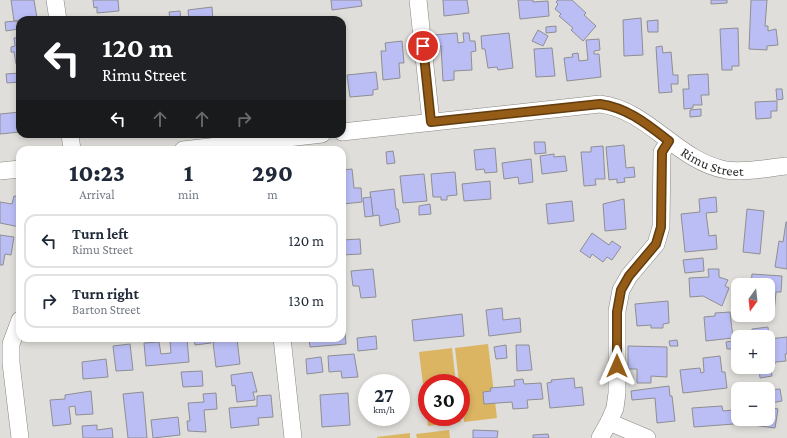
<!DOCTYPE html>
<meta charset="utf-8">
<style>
body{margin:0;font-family:"Crimson Pro",serif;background:#f6f6f7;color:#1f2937;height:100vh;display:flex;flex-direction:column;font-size:15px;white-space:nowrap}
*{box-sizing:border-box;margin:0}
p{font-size:13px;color:#747a83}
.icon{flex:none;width:22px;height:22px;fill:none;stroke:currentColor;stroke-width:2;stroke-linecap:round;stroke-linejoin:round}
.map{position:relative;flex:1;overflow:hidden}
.panel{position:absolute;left:16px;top:146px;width:330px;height:196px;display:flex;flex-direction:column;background:#fff;border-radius:12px;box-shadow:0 2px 6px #0003}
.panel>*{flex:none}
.banner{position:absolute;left:16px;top:16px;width:330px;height:122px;border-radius:12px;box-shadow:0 2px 6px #0003;background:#202124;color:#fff;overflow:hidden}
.needle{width:26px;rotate:195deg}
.controls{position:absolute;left:731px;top:278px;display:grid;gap:8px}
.controls a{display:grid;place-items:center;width:44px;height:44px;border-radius:8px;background:#fff;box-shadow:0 2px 6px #0003;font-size:20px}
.speed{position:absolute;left:358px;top:374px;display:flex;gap:8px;font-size:20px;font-weight:700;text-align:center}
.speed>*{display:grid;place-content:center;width:52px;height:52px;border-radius:50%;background:#fff;box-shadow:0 2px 6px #0003;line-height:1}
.speed small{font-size:10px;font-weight:400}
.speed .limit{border:6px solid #d22;background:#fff;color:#111}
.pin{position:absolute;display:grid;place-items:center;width:34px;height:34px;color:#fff;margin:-17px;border:2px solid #fff;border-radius:50%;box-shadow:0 1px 4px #0007}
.me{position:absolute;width:44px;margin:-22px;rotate:0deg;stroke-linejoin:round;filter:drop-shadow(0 0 3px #0008)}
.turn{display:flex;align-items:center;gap:14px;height:84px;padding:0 20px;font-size:18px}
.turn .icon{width:52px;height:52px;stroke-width:2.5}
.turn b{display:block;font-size:28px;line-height:34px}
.lanes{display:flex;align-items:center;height:38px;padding:0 20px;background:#0003;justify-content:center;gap:20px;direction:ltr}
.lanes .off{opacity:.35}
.eta{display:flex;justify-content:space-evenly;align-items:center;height:68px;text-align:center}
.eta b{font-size:24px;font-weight:800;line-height:28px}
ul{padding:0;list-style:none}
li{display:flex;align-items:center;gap:12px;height:54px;margin:0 8px 6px;padding:0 12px;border:2px solid #e0e1e3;border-radius:12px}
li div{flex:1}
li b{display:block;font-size:15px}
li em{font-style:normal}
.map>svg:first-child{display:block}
.green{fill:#dbb562}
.building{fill:#bbbef5;stroke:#8e8e92}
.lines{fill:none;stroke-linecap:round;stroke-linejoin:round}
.minor-casing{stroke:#878682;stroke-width:18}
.minor{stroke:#fff;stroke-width:17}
.route-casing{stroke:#603c0f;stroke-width:10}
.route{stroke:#945c17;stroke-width:7}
.labels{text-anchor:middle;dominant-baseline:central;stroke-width:4;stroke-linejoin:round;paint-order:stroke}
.street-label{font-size:14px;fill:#2c2b2a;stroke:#fff}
</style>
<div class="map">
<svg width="787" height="438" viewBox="0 0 787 438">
<rect width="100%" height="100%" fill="#e0deda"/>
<!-- green -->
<g class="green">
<path d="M488,344L497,418L464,422L461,383H459L455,348Z"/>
<path d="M452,348L456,383H427V417H460L461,422L428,426L419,352Z"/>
<path d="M449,430L450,438H417L416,434Z"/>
<path d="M410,433V438H377V437Z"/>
</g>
<!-- building -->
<g class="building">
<path d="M11,0H34L37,18L14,21Z"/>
<path d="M93,0H118L119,11L97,13V7L94,8Z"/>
<path d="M331,0H361L362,6L332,10Z"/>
<path d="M443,0H467L469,13L444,16Z"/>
<path d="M518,0H533V2L548,1L549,16L520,19Z"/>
<path d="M558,0H572L586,13L584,15L596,26L583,41L571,30L573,28L559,16L561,14L555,9L558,4L556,2Z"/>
<path d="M711,0H727V3L711,4Z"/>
<path d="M751,0H767L765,26H768V31L776,29L778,45L767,46V50L749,49Z"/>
<path d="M212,7L213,20H189L188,10Z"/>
<path d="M180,11L181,20H170L169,12Z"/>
<path d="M641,18L643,55L624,56L623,20Z"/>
<path d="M658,20V32H648L647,21Z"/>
<path d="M17,21L18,29L6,31L5,22Z"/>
<path d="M556,26V32L546,33V27Z"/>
<path d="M738,28L739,66H732V70H722L720,29Z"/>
<path d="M538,30L548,36L543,46L532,41Z"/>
<path d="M19,31H20V64H16L14,52H11V47L15,46L14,38L20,37Z"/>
<path d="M457,33L458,43L464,42L463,33H469L470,41H475L476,51L471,52L472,70L454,71V80L443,81L441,46L434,47V35Z"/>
<path d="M509,33L513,68L498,70L497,67L488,68L485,49H482L481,36Z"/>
<path d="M599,39L600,50L594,51V54H599L601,77L567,81L564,58L573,57L572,54L578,53L579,61L588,60L586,40Z"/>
<path d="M402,41L404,63H399L400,78L383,80L381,51H386L385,43Z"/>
<path d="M662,46L663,53L671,52L673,75H678V84H671L672,92L659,93L656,47Z"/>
<path d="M552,48L555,76L536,77L534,49Z"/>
<path d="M376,72L378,89L373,90V95L350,97L347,75Z"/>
<path d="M20,73V82L7,83L6,74Z"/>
<path d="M708,74L709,95H701L702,105H693V108L684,109L683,89H689L688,75Z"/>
<path d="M776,89H782L783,99L777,100Z"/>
<path d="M777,101V111H771V118L756,119L755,102Z"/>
<path d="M701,109V116L690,117V110Z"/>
<path d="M20,112V132L0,134V114Z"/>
<path d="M534,142H545L546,153L535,154Z"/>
<path d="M624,145L626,168L634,167L635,177L624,178L625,182L617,183V179L609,180L606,147Z"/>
<path d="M603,146L605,179H595L596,185L584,186L581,152H591V147Z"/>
<path d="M495,148L497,172L485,173L484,169L476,170L474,150Z"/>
<path d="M393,151L395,163L387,164L386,152Z"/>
<path d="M554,154V157L565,156L567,171L542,174L540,156Z"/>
<path d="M531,159L533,182L519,184L518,177L504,179L502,163Z"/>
<path d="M352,169L354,188H361L362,202L343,204L342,170Z"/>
<path d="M455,172L457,195L447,196V200H441V197H433L431,174Z"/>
<path d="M424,174L427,201L403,203L400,176Z"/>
<path d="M490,181L491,199L464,201L462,184Z"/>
<path d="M394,189L396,209H398L400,222L380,226L379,215L373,216L370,192Z"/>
<path d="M14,196L20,197V227L0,223V202L12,204Z"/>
<path d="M371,197L373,216L365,217L363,198Z"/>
<path d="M716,197L717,212L706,213L709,236L716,235L717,249L685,252L681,214L700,212L699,199Z"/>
<path d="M624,199L626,229L605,231L603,204Z"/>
<path d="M572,201L574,221L548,224L546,204Z"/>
<path d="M430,204L431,214L419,215V206Z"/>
<path d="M747,209L764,211L760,254L743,252Z"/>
<path d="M342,210L344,225H343L344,234H342Z"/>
<path d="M786,222H787V269L775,267L779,241L783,242Z"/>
<path d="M592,233L609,245L612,241L621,247L612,260L607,257L603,262L592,254L590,258L580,251Z"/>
<path d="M0,235L14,237L11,255L5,254L3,265H0Z"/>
<path d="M360,239L361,254L342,255V240Z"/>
<path d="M703,258L704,271L685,273L683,260Z"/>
<path d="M373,269L376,297L361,298L359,286H353L351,271Z"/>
<path d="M708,269H719V277L728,280L725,286L729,288L722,306L703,296L690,297L689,278L709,277Z"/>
<path d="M752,274L782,276L781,292H776L774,313H768V285H751Z"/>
<path d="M668,301L669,323L663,324V328H651V325L637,326L635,304Z"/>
<path d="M502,308L503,320L520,318L521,332L489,336L486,310Z"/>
<path d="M730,312L733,338L706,341L704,317L715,316V313Z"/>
<path d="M462,314L464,336L414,341L412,320Z"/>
<path d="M342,323H344L346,344L310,347L309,338H342Z"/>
<path d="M768,327L769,339L787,337V354H785L786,361L776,362L771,369L772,376L760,378L759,367H768V337H752V329Z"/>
<path d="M376,336L377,349L358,351L357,338Z"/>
<path d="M194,338H211V343L195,345Z"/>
<path d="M187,339L189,362L146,366L144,343L159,342L161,354L171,353L170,341Z"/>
<path d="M237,339L240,364L216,367L213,342Z"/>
<path d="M677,340L678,346H670L669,341Z"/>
<path d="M732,341L733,349H727L726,342Z"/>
<path d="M130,344L133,370L116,371L113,346Z"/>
<path d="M506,345L507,358L496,359L494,347Z"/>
<path d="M516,345H529L532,370L517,371Z"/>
<path d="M628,346L667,347V377L651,376V383H637V369H628Z"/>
<path d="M354,354L358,377L342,378L341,371L329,372L328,356Z"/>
<path d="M720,356L722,372H725L727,388L683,393L680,370L700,368L701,373L704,372L703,358Z"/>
<path d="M321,357L323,372L307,374L306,359Z"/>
<path d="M106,359L108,377L83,379L82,362Z"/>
<path d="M202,371L203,386L183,387L181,372Z"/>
<path d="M252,372L257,392H253L255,400L237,402L235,385L232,386L231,375Z"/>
<path d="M574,378L575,388L582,387L584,405L550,408L547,383L552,382L551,380Z"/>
<path d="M523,379L524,384L541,383L543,399L527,400L528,408L513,409L512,402L484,404L483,392L491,391L490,388L515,386L514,380Z"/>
<path d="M669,386L670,396H672L675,421L657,423L655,398L632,400L631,391Z"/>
<path d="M780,389L782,401L771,403L769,390Z"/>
<path d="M91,391L93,414L76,415L75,406L69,407L71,424L53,426L50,400L65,399V395Z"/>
<path d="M143,392L147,438H128L123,394Z"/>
<path d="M216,393L217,409L204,410L206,432L188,431L187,421H190L188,403L204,402L203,394Z"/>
<path d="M348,393L350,425L322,427L320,395Z"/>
<path d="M271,395L273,417L258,418L259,425L231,428L229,408L257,406V396Z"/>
<path d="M722,406L723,411L733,410L734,424L694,427L692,408Z"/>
<path d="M768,407L778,409L775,428L745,424V419H768Z"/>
<path d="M178,417L180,435L153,438L151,420Z"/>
<path d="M370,417H398L399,420L370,422Z"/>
<path d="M97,425V430L112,428L113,438H83L82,426Z"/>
<path d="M473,430L498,431L497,438H473Z"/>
<path d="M548,434L549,438H533V435Z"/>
</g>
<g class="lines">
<!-- minor casing -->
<g class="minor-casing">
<g id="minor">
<path d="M55,0L58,20"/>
<path d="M418,0L431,122"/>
<path id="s1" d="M342,132L600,104C649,110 677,161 726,170C746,173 767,168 787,166"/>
<path d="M70,134L72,150"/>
<path d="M183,150L322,134"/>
<path d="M0,171L20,169"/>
<path d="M282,338L293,438"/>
<path d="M609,422L647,438"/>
<path d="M20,438L11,363V344L20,320"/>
<path d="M600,438L609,422L615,408L617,393V311L621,290L629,276L656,244L661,227L662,152L669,141"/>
</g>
</g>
<!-- minor -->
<use href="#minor" class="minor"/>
</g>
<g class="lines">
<!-- route casing -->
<g class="route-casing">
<path id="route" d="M423,46L431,122L600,104C628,108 647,124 669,141L662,152L661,227L656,244L629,276L621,290L617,312V366"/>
</g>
<!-- route -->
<use href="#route" class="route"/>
</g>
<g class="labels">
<!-- street labels -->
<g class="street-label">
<text stroke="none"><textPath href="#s1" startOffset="388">Rimu Street</textPath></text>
</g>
</g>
</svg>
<div class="controls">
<a><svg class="needle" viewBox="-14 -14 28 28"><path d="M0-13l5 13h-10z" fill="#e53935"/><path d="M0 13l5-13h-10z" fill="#747a83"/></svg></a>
<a>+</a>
<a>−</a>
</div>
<div class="speed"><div>27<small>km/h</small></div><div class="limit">30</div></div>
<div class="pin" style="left:423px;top:46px;background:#d93025"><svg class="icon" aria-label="arrive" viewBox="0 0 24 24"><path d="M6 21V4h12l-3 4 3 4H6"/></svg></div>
<svg class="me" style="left:617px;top:366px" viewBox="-20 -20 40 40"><path d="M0-17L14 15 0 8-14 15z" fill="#945c17" stroke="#fff" stroke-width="4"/></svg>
<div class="banner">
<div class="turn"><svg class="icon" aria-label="left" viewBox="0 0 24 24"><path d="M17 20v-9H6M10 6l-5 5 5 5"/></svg><div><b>120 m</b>Rimu Street</div></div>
<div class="lanes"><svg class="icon" aria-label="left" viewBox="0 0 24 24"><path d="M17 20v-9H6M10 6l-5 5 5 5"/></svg><svg class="icon off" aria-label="ahead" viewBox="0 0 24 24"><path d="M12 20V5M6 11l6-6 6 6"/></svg><svg class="icon off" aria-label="ahead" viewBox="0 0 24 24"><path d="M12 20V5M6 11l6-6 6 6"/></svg><svg class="icon off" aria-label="right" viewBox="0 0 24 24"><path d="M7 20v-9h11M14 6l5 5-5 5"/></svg></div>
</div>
<section class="panel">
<div class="eta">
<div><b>10:23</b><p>Arrival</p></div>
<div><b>1</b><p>min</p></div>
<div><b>290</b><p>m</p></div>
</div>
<ul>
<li><svg class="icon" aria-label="left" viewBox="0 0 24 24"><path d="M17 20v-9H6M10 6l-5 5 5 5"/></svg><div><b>Turn left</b><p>Rimu Street</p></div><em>120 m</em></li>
<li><svg class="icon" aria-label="right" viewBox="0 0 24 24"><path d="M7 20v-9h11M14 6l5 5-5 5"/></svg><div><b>Turn right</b><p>Barton Street</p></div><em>130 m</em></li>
</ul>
</section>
</div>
